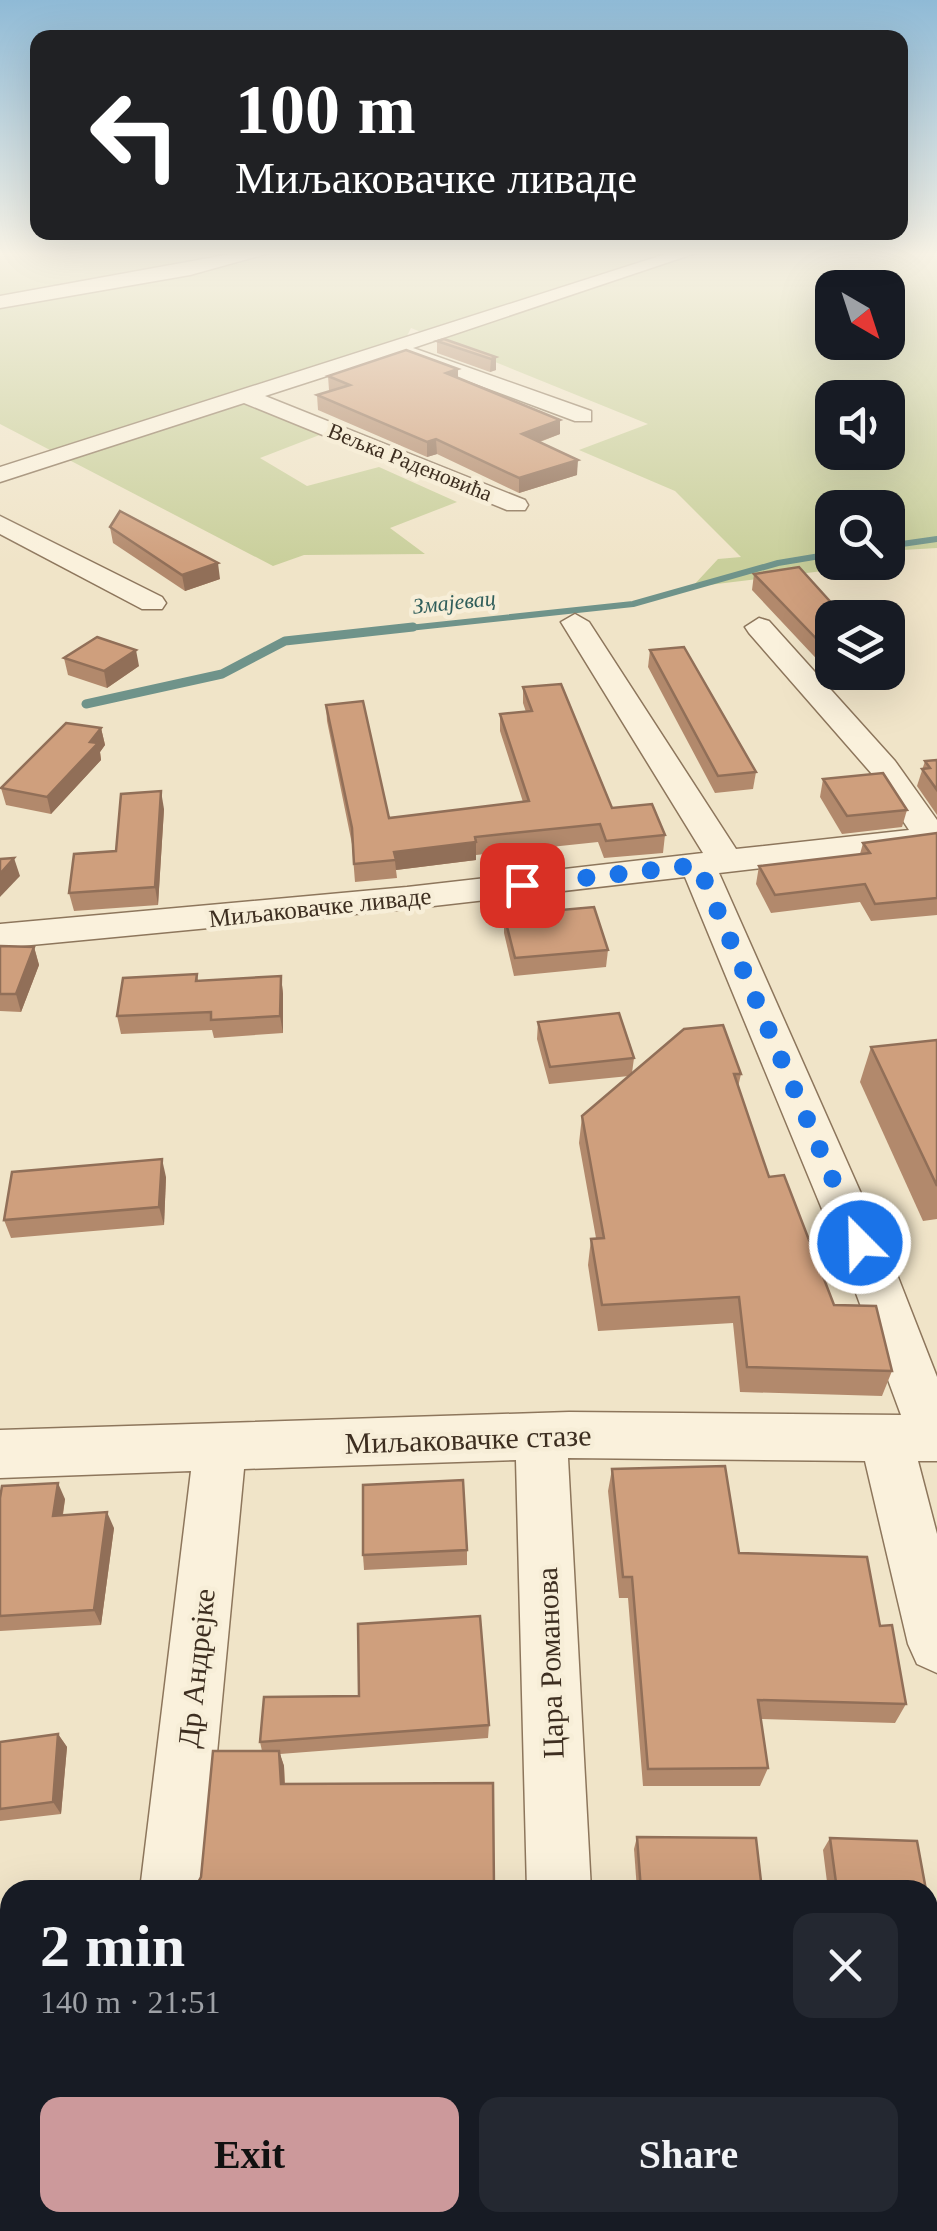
<!DOCTYPE html>
<meta charset="utf-8">
<style>
body{margin:0;font-family:"Times New Roman",serif;background:#242831;color:#f1f3f6;height:100vh;display:flex;flex-direction:column;font-size:38px;white-space:nowrap}
*{box-sizing:border-box;margin:0}
p{font-size:32px;color:#9ea1a6}
.icon{flex:none;width:55px;height:55px;fill:none;stroke:currentColor;stroke-width:2;stroke-linecap:round;stroke-linejoin:round}
.map{position:relative;flex:1;overflow:hidden}
.panel{position:absolute;left:0px;top:1880px;width:938px;height:352px;display:flex;flex-direction:column;background:#171b24;border-radius:30px 30px 0 0;box-shadow:0 10px 40px #0002}
.panel>*{flex:none}
.banner{position:absolute;left:30px;top:30px;width:878px;height:210px;border-radius:20px;box-shadow:0 10px 40px #0002;background:#202124;color:#fff;overflow:hidden}
.needle{width:65px;rotate:141deg}
.buttons{position:absolute;left:815px;top:270px;display:grid;gap:20px}
.buttons a{display:grid;place-items:center;width:90px;height:90px;border-radius:20px;background:#171b24;box-shadow:0 10px 40px #0002;font-size:50px}
.pin{position:absolute;display:grid;place-items:center;width:85px;height:85px;color:#fff;margin:-42px;border-radius:20px;box-shadow:0 5px 15px #0006}
.me{position:absolute;width:110px;margin:-55px;rotate:337deg;stroke-linejoin:round;filter:drop-shadow(0 0 8px #0008)}
.turn{display:flex;align-items:center;gap:35px;height:210px;padding:0 40px;font-size:45px}
.turn .icon{width:130px;height:130px;stroke-width:2.5}
.turn b{display:block;font-size:70px;line-height:85px}
.round{display:grid;place-items:center;flex:none;width:105px;height:105px;border-radius:20px;background:#242831}
.headline{display:flex;align-items:center;justify-content:space-between;height:170px;padding:0 40px}
h1{font-size:60px;font-weight:700;line-height:75px}
.cta{display:flex;gap:20px;margin-top:auto;padding:20px 40px}
.cta a{flex:1;height:115px;border-radius:20px;background:#cc999b;color:#111;font-size:40px;font-weight:700;line-height:115px;text-align:center}
.cta a+a{background:#242831;color:#f1f3f6}
.map>svg:first-child{display:block}
.green{fill:#c9cf9b;fill-rule:evenodd}
.lines{fill:none;stroke-linecap:round;stroke-linejoin:round}
.stream-far1{stroke:#6f938a;stroke-width:6}
.stream{stroke:#6f938a;stroke-width:9}
.minor-casing{stroke:#8d765c;stroke-width:3}
.minor{fill:#faf1dc;fill-rule:evenodd}
.wall{fill:#b2896c}
.shaded-wall{fill:#916f58}
.building{fill:#cf9f7d;stroke:#916f58;stroke-width:2.5}
.route{stroke:#1a73e8;stroke-width:18;stroke-dasharray:0 32.4}
.labels{text-anchor:middle;dominant-baseline:central;stroke-width:9;stroke-linejoin:round;paint-order:stroke}
.far-street-label{font-size:22px;fill:#3d2e20;stroke:#f7eed8}
.far-water-label{font-size:22px;font-style:italic;fill:#2f5d5a;stroke:#f7eed8}
.street-label{font-size:25px;fill:#3d2e20;stroke:#f7eed8}
.near-street-label{font-size:30px;fill:#3d2e20;stroke:#f7eed8}
</style>
<div class="map">
<svg width="937" height="2231" viewBox="0 0 937 2231">
<rect width="100%" height="100%" fill="#f0e4c8"/>
<!-- green -->
<path class="green" d="M0,252H937V548L903,550L893,569H839L692,587L718,559L741,557L675,491L579,450L648,424L411,328L407,336L234,395L322,434L260,458L307,486L379,467L457,502L390,528L425,554L304,555L273,566L0,424ZM832,288H888V342H832ZM832,398H888V452H832ZM832,508H888V562H832Z"/>
<g class="lines">
<!-- stream-far1 -->
<g class="stream-far1">
<path d="M888,546L937,539"/>
<path d="M390,630L633,604L778,563L832,554"/>
</g>
<!-- stream -->
<path class="stream" d="M86,704L222,674L285,641L413,627"/>
<!-- minor casing -->
<g class="minor-casing">
<g id="minor">
<path d="M242,252H273L190,275L0,308V296Z"/>
<path d="M672,252H699L413,348L591,411V421H575L395,354L265,396L525,500L528,505L525,510H507L244,403L0,482V467Z"/>
<path d="M0,516L162,597L166,603L162,609H142L0,534Z"/>
<path d="M575,614L589,622L736,849L909,830L872,774L749,633L745,627L759,618L769,621L895,761L937,820V847L719,873L898,1277L937,1377V1461H918L937,1534V1673L917,1664L908,1644L865,1461L568,1458L591,1890H527L516,1460L244,1469L204,1890H140L191,1471L0,1478V1430L569,1412L901,1415L850,1277L685,877L407,909L0,948V924L407,887L703,853L561,622Z"/>
<path d="M99,2222H173L172,2231H98Z"/>
<path d="M538,2222H612L613,2231H539Z"/>
</g>
</g>
<!-- minor -->
<use href="#minor" class="minor"/>
</g>
<!-- wall -->
<g class="wall">
<path d="M437,341L496,357V370L490,372L437,353Z"/>
<path d="M328,376L458,378L560,434L540,442L577,475L519,493L437,454L427,457L318,410L317,395L331,391L329,390Z"/>
<path d="M110,527L220,579L185,591L113,543Z"/>
<path d="M754,574L832,618V672H885L883,680L842,686L752,590Z"/>
<path d="M650,650L756,772L753,789L715,793L648,667Z"/>
<path d="M64,658L139,666L107,688L68,675Z"/>
<path d="M523,687L612,808L665,835L663,853L604,858L598,842L476,855V860L396,870L397,878L355,882L352,844L327,721L326,705L389,818L523,802L500,731V714L526,712L523,703Z"/>
<path d="M101,728L105,745L100,752L101,760L51,814L6,805L1,788Z"/>
<path d="M937,760V815L917,786L925,761Z"/>
<path d="M823,779L907,810L902,827L842,834L820,797Z"/>
<path d="M164,809L158,905L74,911L69,893Z"/>
<path d="M937,833V915L871,921L860,902L771,913L756,884L759,866L860,854L863,843Z"/>
<path d="M504,915L608,950L606,967L514,976L504,933Z"/>
<path d="M0,946L34,947L39,965L21,1012L0,1011Z"/>
<path d="M197,974L198,981L281,976L283,994V1033L214,1038L212,1030L121,1034L117,1016Z"/>
<path d="M538,1022L634,1058L632,1073L741,1074L738,1087L769,1177L834,1305L892,1371L882,1396L740,1392L733,1323L598,1331L588,1265L591,1239L596,1238L579,1143L582,1116L629,1076L549,1084L537,1039Z"/>
<path d="M937,1040V1219L923,1221L860,1082L871,1047Z"/>
<path d="M166,1177L164,1225L11,1238L4,1220Z"/>
<path d="M612,1469L739,1553L880,1626L906,1704L895,1723L761,1719L768,1768L760,1786H643L628,1598H619L608,1491Z"/>
<path d="M0,1498L65,1499L63,1515L114,1528L101,1625L0,1631Z"/>
<path d="M467,1550V1565L364,1570L363,1555Z"/>
<path d="M489,1725L488,1738L280,1754L284,1766L285,1784L494,1890H196L195,1888L262,1751L260,1742Z"/>
<path d="M58,1734L67,1747L61,1814L0,1821V1742Z"/>
<path d="M637,1837L762,1890H637L634,1849Z"/>
<path d="M830,1838L926,1890H828L823,1850Z"/>
<path d="M928,1898L937,1952V1984L932,1989H928Z"/>
<path d="M10,1988V2142L0,2144V1989Z"/>
<path d="M875,2222H928L937,2231H876Z"/>
</g>
<!-- shaded-wall -->
<g class="shaded-wall">
<path d="M496,357V370L490,372L491,359Z"/>
<path d="M458,369V383L446,373Z"/>
<path d="M560,420V434L522,448V434Z"/>
<path d="M436,439L437,454L427,457V442Z"/>
<path d="M578,460L577,475L519,493V478Z"/>
<path d="M218,563L220,579L185,591L182,575Z"/>
<path d="M136,650L139,666L107,688L104,671Z"/>
<path d="M845,672H885L883,680L842,686Z"/>
<path d="M101,728L105,745L100,752L101,760L51,814L47,797Z"/>
<path d="M161,791L164,809L158,905L155,887Z"/>
<path d="M476,842V860L396,870L394,852Z"/>
<path d="M14,858L20,876L0,897V874Z"/>
<path d="M34,947L39,965L21,1012L16,994Z"/>
<path d="M281,976L283,994V1033L280,1016Z"/>
<path d="M162,1159L166,1177L164,1225L159,1207Z"/>
<path d="M58,1483L65,1499L60,1531L53,1516Z"/>
<path d="M107,1512L114,1528L101,1625L94,1610Z"/>
<path d="M58,1734L67,1747L61,1814L53,1802Z"/>
<path d="M279,1751L284,1766L285,1799L281,1784Z"/>
<path d="M255,2222H261L260,2231H255Z"/>
</g>
<!-- building -->
<g class="building">
<path d="M444,339L496,357L491,359L437,341Z"/>
<path d="M406,350L458,369L446,373L560,420L522,434L578,460L519,478L436,439L427,442L317,395L350,385L328,376Z"/>
<path d="M120,511L218,563L182,575L110,527Z"/>
<path d="M799,567L845,618H832V655L754,574Z"/>
<path d="M97,637L136,650L104,671L64,658Z"/>
<path d="M684,647L756,772L718,776L650,650Z"/>
<path d="M561,684L612,808L652,804L665,835L606,841L600,824L475,837L476,842L394,852L396,860L354,864L352,828L326,705L363,701L389,818L529,801L500,714L532,711L523,687Z"/>
<path d="M66,723L101,728L90,742L98,743L47,797L1,788Z"/>
<path d="M937,760V790L922,769L930,768L925,761Z"/>
<path d="M883,773L907,810L847,816L823,779Z"/>
<path d="M161,791L155,887L69,893L74,854L116,851L121,794Z"/>
<path d="M937,833V898L875,904L865,884L775,895L759,866L870,853L863,843Z"/>
<path d="M14,858L0,874V859Z"/>
<path d="M594,907L608,950L515,958L504,915Z"/>
<path d="M0,946L34,947L16,994H0Z"/>
<path d="M197,974L196,981L281,976L280,1016L211,1020V1012L117,1016L123,978Z"/>
<path d="M619,1013L634,1058L550,1067L538,1022Z"/>
<path d="M723,1025L741,1074H734L769,1177L784,1175L834,1305L876,1306L892,1371L747,1367L739,1297L602,1305L591,1239L604,1238L582,1116L684,1029Z"/>
<path d="M937,1040V1186L871,1047Z"/>
<path d="M162,1159L159,1207L4,1220L12,1172Z"/>
<path d="M725,1466L739,1553L867,1557L880,1626L892,1625L906,1704L758,1700L768,1768L648,1769L632,1577H623L612,1469Z"/>
<path d="M463,1480L467,1550L363,1555V1485Z"/>
<path d="M58,1483L53,1516L107,1512L94,1610L0,1616V1498L2,1486Z"/>
<path d="M480,1616L489,1725L260,1742L264,1697L359,1696L358,1624Z"/>
<path d="M58,1734L53,1802L0,1809V1742Z"/>
<path d="M213,1751H279L281,1784L493,1783L494,1890H356L357,1887L195,1888L201,1877Z"/>
<path d="M637,1837L756,1838L762,1890H641Z"/>
<path d="M830,1838L917,1841L926,1890H837Z"/>
<path d="M928,1898L937,1952V1980L928,1979Z"/>
<path d="M10,1988V2135L0,2136V1989Z"/>
<path d="M928,2149H937V2231H886L885,2222H928Z"/>
<path d="M176,2222H255V2231H175Z"/>
</g>
<!-- sky -->
<linearGradient id="sky" x2="0" y2="1"><stop stop-color="#8fbad6"/><stop offset="0.45" stop-color="#f8f3e6"/><stop offset="1" stop-color="#f8f3e6" stop-opacity="0"/></linearGradient>
<rect width="937" height="564" fill="url(#sky)"/>
<g class="lines">
<!-- route -->
<path class="route" d="M522,885L698,865L860,1243"/>
</g>
<g class="labels">
<!-- far-street labels -->
<g class="far-street-label">
<text transform="translate(410 462) rotate(22)">Вељка Раденовића</text>
</g>
<!-- far-water labels -->
<g class="far-water-label">
<text transform="translate(454 602) rotate(-6)">Змајевац</text>
</g>
<!-- street labels -->
<g class="street-label">
<text transform="translate(320 907) rotate(-6)">Миљаковачке ливаде</text>
</g>
<!-- near-street labels -->
<g class="near-street-label">
<text transform="translate(468 1439) rotate(-2)">Миљаковачке стазе</text>
<text transform="translate(550 1663) rotate(-92)">Цара Романова</text>
<text transform="translate(196 1668) rotate(-84)">Др Андрејке</text>
</g>
</g>
</svg>
<div class="buttons">
<a><svg class="needle" viewBox="-14 -14 28 28"><path d="M0-13l5 13h-10z" fill="#e53935"/><path d="M0 13l5-13h-10z" fill="#9ea1a6"/></svg></a>
<a><svg class="icon" aria-label="sound" viewBox="0 0 24 24"><path d="M4 9h4l5-4v14l-5-4H4zM17 9q2 3 0 6"/></svg></a>
<a><svg class="icon" aria-label="search" viewBox="0 0 24 24"><circle cx="10" cy="10" r="6"/><path d="M15 15l6 6"/></svg></a>
<a><svg class="icon" aria-label="layers" viewBox="0 0 24 24"><path d="M12 4l9 5-9 5-9-5zM3 14l9 5 9-5"/></svg></a>
</div>
<div class="pin" style="left:522px;top:885px;background:#d93025"><svg class="icon" aria-label="arrive" viewBox="0 0 24 24"><path d="M6 21V4h12l-3 4 3 4H6"/></svg></div>
<svg class="me" style="left:860px;top:1243px" viewBox="-20 -20 40 40"><circle r="17" fill="#1a73e8" stroke="#fff" stroke-width="3"/><path d="M0-11L8 9 0 5-8 9z" fill="#fff"/></svg>
<div class="banner">
<div class="turn"><svg class="icon" aria-label="left" viewBox="0 0 24 24"><path d="M17 20v-9H6M10 6l-5 5 5 5"/></svg><div><b>100 m</b>Миљаковачке ливаде</div></div>
</div>
<section class="panel">
<div class="headline"><div><h1>2 min</h1><p>140 m · 21:51</p></div><a class="round"><svg class="icon" aria-label="close" viewBox="0 0 24 24"><path d="M6 6l12 12M18 6L6 18"/></svg></a></div>
<div class="cta"><a>Exit</a><a>Share</a></div>
</section>
</div>
